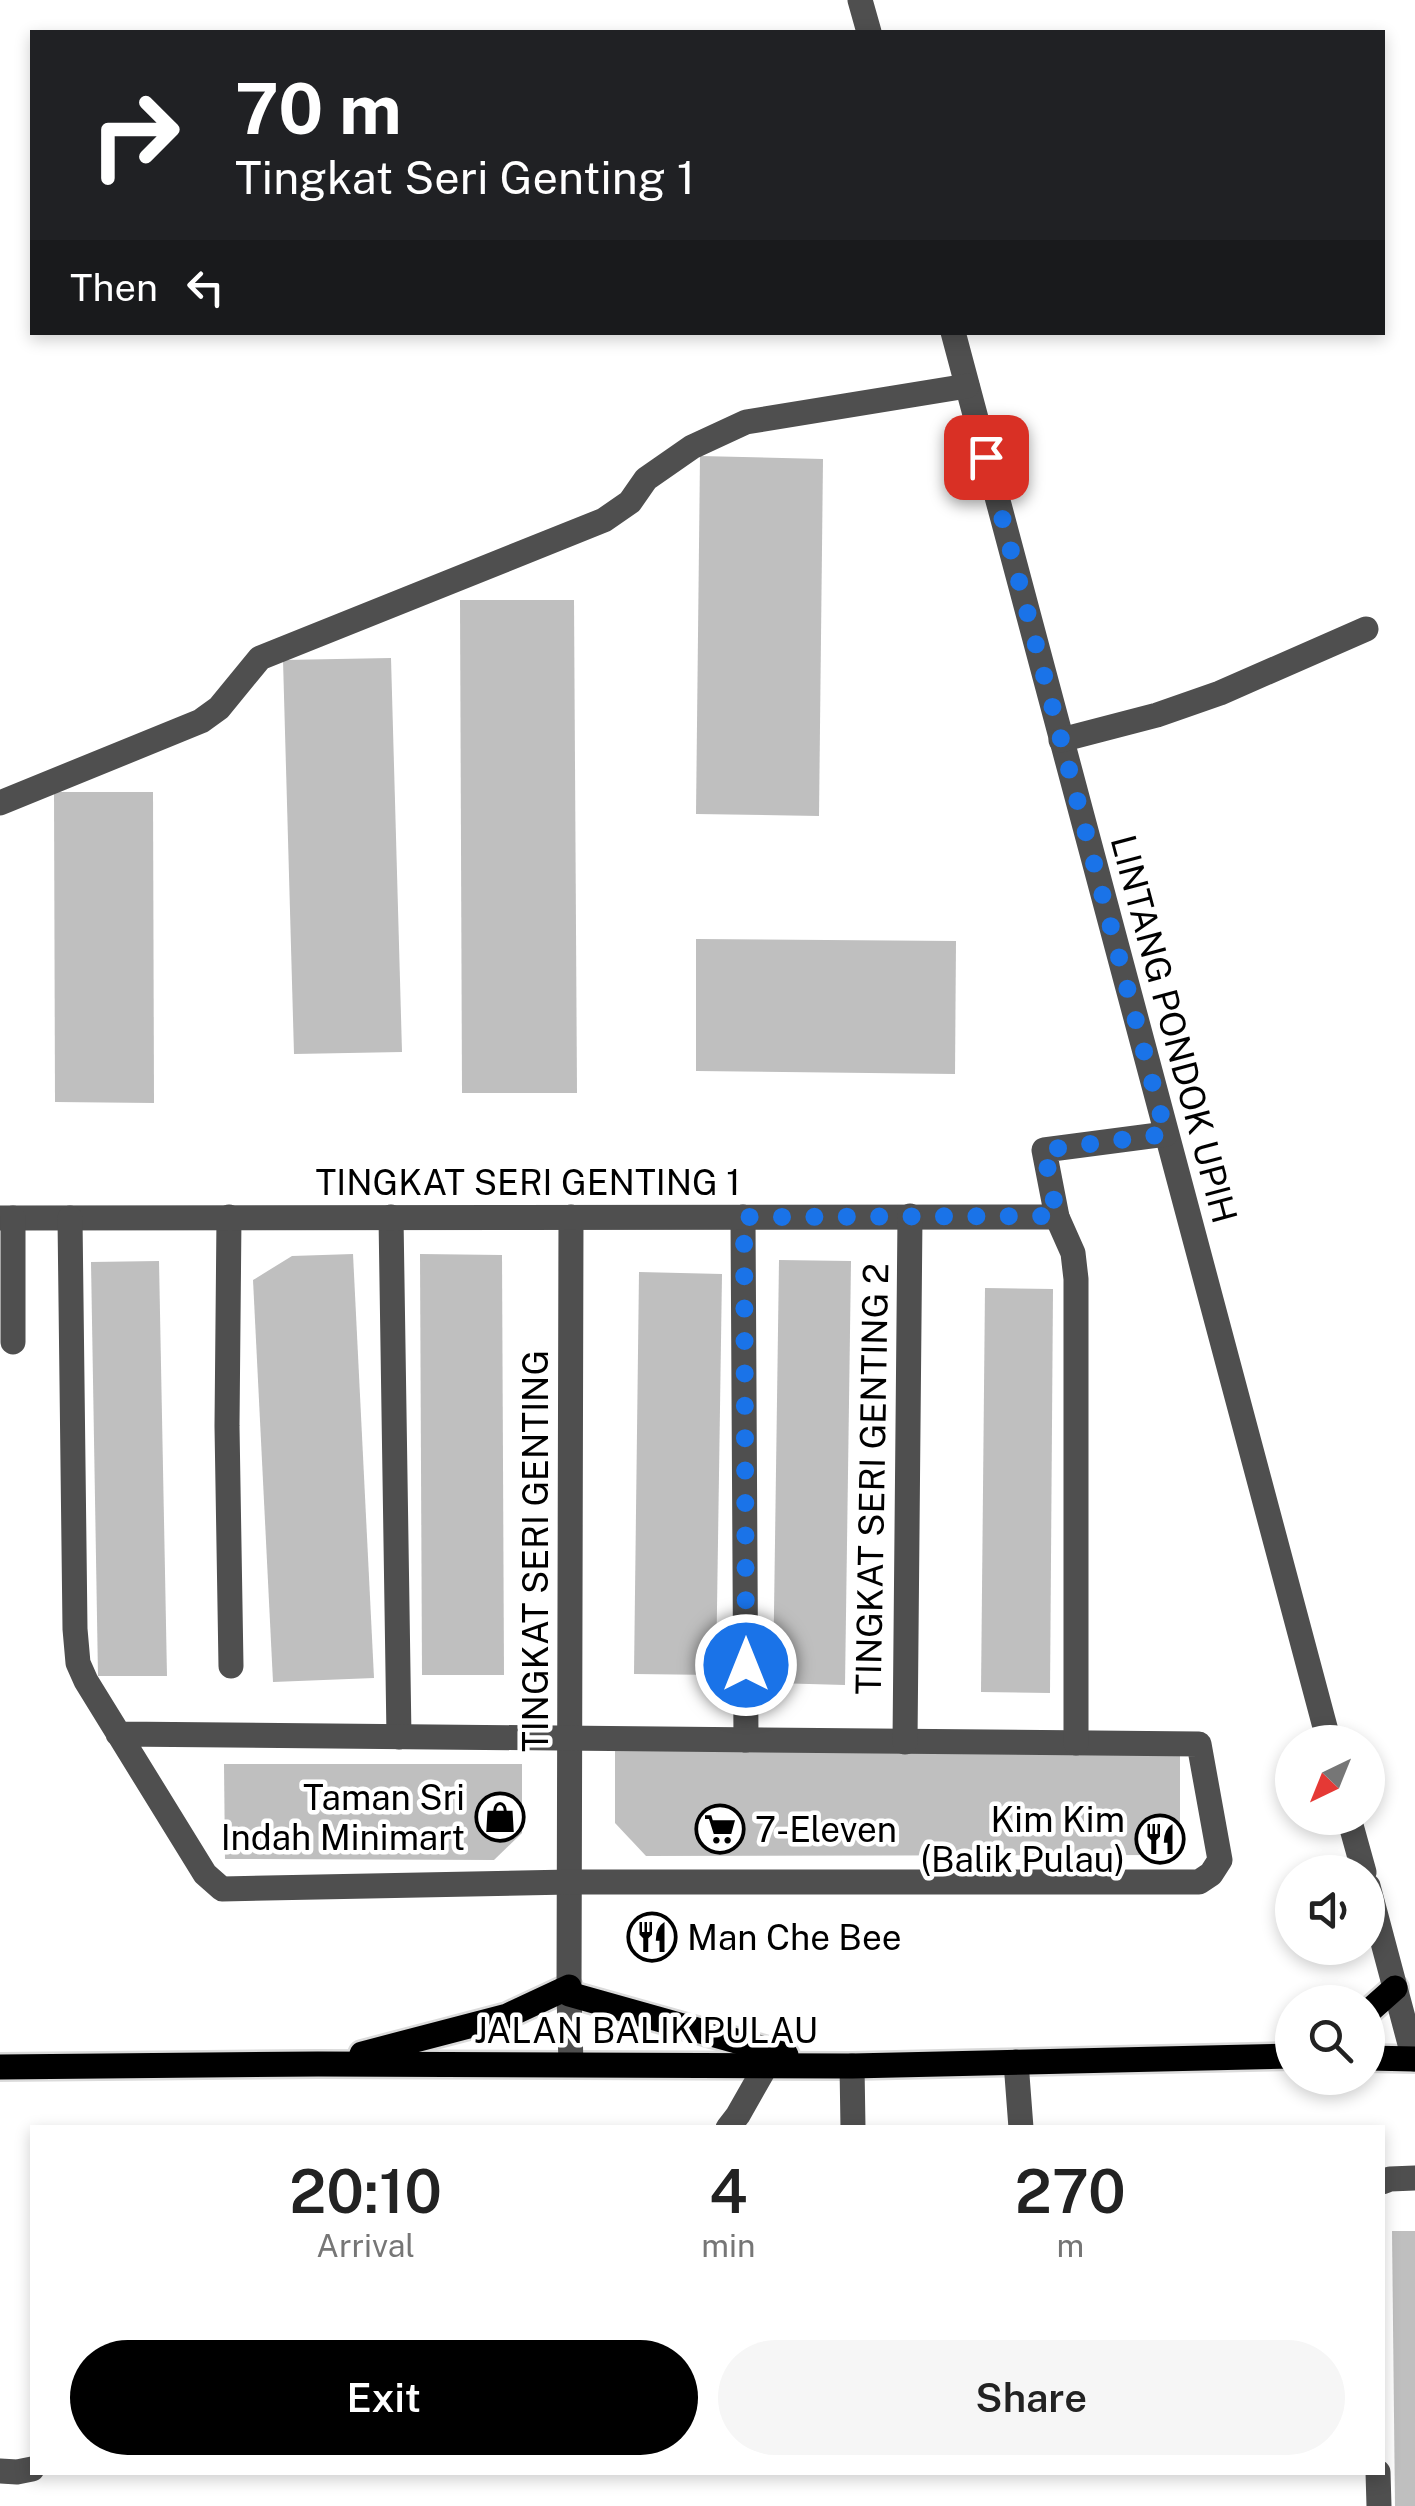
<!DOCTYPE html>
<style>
body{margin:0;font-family:"Public Sans",sans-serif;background:#f6f6f6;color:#222;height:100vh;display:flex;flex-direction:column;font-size:38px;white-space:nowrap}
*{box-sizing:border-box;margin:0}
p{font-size:32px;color:#767676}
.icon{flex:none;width:55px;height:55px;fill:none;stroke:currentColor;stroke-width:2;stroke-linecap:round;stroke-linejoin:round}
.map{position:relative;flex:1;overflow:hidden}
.side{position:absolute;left:30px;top:2125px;width:1355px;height:350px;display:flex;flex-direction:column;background:#fff;border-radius:0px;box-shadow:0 5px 15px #0003}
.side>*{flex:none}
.guide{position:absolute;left:30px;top:30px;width:1355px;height:305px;border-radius:0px;box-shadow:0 5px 15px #0003;background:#202124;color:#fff;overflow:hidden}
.needle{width:65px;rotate:223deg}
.tools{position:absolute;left:1275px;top:1725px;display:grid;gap:20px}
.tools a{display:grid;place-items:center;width:110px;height:110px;border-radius:50%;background:#fff;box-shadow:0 5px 15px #0003;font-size:50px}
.pin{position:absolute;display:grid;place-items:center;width:85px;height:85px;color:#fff;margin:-42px;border-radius:20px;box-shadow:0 5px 15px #0006}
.me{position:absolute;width:110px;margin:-55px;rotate:0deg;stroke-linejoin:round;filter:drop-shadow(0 0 8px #0008)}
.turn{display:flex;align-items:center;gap:35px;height:210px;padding:0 40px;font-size:45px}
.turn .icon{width:130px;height:130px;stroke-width:2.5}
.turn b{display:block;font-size:70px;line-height:85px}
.then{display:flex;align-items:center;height:95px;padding:0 40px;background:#0003;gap:20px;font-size:38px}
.eta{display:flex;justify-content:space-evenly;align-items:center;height:170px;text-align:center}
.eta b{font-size:60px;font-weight:600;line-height:70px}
.primary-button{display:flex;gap:20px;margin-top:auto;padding:20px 40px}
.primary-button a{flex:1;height:115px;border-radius:60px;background:#000;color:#fff;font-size:40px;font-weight:600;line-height:115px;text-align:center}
.primary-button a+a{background:#f6f6f6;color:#222}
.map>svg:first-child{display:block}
.building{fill:#bfbfbf}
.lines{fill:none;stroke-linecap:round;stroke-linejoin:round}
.major-casing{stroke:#dbdbdb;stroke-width:30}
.minor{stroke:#4f4f4f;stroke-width:25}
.major{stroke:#000;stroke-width:25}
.route{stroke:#1a73e8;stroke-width:18;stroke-dasharray:0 32.4}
.labels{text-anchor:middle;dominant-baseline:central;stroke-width:9;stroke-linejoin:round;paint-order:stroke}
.street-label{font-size:35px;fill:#000;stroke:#fff}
.poi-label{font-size:35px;fill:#000;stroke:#fff;text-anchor:end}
</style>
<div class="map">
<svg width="1415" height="2506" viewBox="0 0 1415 2506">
<rect width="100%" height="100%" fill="#fff"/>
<!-- building -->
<g class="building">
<path d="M700,456L823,459L819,816L696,814Z"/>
<path d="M460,600H574L577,1093H462Z"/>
<path d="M391,658L402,1052L294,1054L283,660Z"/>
<path d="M54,792H153L154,1103L55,1102Z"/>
<path d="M696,939L956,941L955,1074L696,1071Z"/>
<path d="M353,1254L374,1678L273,1682L253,1280L292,1256Z"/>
<path d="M420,1254L502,1255L504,1675H422Z"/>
<path d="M779,1260L851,1261L845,1685L773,1683Z"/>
<path d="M159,1261L167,1676H98L91,1262Z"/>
<path d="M639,1272L722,1274L716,1675L634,1674Z"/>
<path d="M985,1288L1053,1289L1050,1693L981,1692Z"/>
<path d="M1180,1748V1855L646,1856L615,1823V1750Z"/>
<path d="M224,1764H522V1833L494,1860L225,1859Z"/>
<path d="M1392,2231H1415V2506H1395Z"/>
</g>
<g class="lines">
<!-- major casing -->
<g class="major-casing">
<g id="major">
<path d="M569,1994L786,2055"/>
<path d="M1368,2012L1395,1988"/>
<path d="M362,2054L507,2016L569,1987"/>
<path d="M1368,2058L1415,2059"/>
<path d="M0,2067L318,2064L852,2066L1292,2056"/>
</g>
</g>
<!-- minor -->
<g class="minor">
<path d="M860,0L869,32"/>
<path d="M953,332L1329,1742"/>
<path d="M1061,740L1157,715L1220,693L1366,629"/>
<path d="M0,803L201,721L219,708L260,658L604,520L630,502L646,479L692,447L746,422L967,386"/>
<path d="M229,1217L227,1426L231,1666"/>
<path d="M391,1217L399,1737"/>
<path d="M571,1217L569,1994L571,2064"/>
<path d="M743,1217L746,1740"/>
<path d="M0,1218L1057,1217"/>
<path d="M70,1218L75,1629L78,1663L86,1681L205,1874L222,1889L570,1882H1199L1211,1874L1220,1860L1199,1744L118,1734"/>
<path d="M13,1342V1218"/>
<path d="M905,1742L910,1216"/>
<path d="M1076,1743V1279L1073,1253L1057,1217L1044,1150L1166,1134"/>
<path d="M1349,1818L1364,1872"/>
<path d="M1368,1886L1414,2059"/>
<path d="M1016,2062L1021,2128"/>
<path d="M852,2066L853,2128"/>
<path d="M728,2128L738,2115L767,2064"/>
<path d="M1382,2182L1390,2179L1415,2178"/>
<path d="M0,2471L17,2472L32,2469"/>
<path d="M1378,2472L1379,2506"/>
</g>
<!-- major -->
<use href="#major" class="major"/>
</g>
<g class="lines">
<!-- route -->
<path class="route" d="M746,1665L744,1217L1057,1216L1044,1150L1166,1134L986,457"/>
</g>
<!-- icons -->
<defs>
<g id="shop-ring" transform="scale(2.5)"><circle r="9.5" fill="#fff" stroke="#000" stroke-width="1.5"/><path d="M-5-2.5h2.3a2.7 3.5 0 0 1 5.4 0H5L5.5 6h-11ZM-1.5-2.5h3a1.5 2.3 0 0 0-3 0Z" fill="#000"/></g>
<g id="supermarket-ring" transform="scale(2.5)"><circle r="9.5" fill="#fff" stroke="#000" stroke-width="1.5"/><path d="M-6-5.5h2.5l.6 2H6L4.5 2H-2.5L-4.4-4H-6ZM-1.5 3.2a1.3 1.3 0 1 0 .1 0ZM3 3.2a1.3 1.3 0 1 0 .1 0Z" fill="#000"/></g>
<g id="restaurant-ring" transform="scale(2.5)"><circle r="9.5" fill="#fff" stroke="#000" stroke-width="1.5"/><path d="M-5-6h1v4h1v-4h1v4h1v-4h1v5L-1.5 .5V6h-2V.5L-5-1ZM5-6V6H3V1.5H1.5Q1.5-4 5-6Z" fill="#000"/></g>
</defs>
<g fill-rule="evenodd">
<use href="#shop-ring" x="500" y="1817"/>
<use href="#supermarket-ring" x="720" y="1829"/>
<use href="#restaurant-ring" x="1160" y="1839"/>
<use href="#restaurant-ring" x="652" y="1937"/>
</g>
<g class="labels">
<!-- street labels -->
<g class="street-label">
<text transform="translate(1174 1029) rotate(75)">LINTANG PONDOK UPIH</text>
<text x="528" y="1182">TINGKAT SERI GENTING 1</text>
<text transform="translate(872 1479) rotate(-89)">TINGKAT SERI GENTING 2</text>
<text transform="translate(535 1551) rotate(-90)">TINGKAT SERI GENTING</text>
<text x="646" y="2030">JALAN BALIK PULAU</text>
</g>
<!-- poi labels -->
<g class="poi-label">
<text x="465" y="1797">Taman Sri<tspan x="465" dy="40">Indah Minimart</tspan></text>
<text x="1125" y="1819">Kim Kim<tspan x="1125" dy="40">(Balik Pulau)</tspan></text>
<text x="755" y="1829" text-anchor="start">7-Eleven</text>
<text x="687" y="1937" text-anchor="start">Man Che Bee</text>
</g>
</g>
</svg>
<div class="tools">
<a><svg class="needle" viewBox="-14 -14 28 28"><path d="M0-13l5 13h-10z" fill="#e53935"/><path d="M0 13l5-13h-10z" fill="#767676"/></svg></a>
<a><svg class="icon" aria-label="sound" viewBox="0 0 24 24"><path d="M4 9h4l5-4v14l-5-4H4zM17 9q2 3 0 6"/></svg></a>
<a><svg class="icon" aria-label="search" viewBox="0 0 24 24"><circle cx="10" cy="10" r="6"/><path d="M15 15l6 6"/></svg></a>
</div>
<div class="pin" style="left:986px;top:457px;background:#d93025"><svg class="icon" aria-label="arrive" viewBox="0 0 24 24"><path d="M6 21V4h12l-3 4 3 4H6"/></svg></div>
<svg class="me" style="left:746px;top:1665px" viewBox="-20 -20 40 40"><circle r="17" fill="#1a73e8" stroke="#fff" stroke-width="3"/><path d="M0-11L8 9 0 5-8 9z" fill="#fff"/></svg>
<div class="guide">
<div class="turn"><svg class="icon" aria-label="right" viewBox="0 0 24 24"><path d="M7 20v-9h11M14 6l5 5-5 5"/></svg><div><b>70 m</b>Tingkat Seri Genting 1</div></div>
<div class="then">Then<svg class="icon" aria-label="left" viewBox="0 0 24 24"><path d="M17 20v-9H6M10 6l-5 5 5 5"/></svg></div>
</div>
<section class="side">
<div class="eta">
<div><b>20:10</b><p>Arrival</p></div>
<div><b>4</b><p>min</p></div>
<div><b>270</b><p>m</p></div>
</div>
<div class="primary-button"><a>Exit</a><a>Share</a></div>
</section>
</div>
